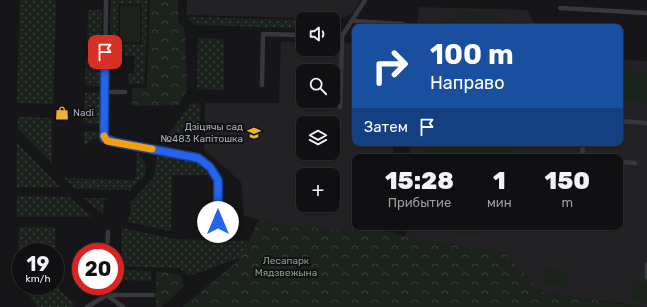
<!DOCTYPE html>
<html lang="ru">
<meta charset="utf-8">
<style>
body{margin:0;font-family:Rubik,sans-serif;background:#19191b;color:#f1f3f6;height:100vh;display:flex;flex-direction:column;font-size:15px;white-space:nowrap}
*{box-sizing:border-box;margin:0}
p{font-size:13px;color:#9c9d9f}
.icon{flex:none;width:22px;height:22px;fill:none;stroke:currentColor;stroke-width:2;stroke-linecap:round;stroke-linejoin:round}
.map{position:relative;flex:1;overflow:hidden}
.panel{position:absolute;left:352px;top:154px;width:271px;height:76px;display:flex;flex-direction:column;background:#101012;border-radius:8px;box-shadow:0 1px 3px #0004,0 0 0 1px #303032}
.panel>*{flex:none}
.banner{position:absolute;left:352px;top:24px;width:271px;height:122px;border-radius:8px;box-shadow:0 1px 3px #0004,0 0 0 1px #303032;background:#1a4fa0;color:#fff;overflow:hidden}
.buttons{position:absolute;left:296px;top:12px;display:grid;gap:8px}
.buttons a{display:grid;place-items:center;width:44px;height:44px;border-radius:8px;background:#101012;box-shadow:0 1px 3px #0004,0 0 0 1px #303032;font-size:20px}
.speed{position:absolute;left:12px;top:243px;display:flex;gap:8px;font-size:20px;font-weight:700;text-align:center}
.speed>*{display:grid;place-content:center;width:52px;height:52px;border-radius:50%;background:#101012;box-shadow:0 1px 3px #0004,0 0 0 1px #303032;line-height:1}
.speed small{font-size:10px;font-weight:400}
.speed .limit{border:6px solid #d22;background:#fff;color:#111}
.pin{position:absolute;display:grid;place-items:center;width:34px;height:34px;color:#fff;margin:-17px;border-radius:8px;box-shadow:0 2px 6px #0006}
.me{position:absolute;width:44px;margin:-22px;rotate:0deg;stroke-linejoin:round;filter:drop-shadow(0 0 3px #0008)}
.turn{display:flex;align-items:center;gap:14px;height:84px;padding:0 12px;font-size:18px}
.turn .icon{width:52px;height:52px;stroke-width:2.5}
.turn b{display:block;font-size:28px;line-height:34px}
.then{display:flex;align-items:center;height:38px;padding:0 12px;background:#0003;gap:8px;font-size:15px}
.eta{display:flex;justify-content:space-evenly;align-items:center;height:68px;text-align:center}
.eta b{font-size:24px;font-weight:800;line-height:28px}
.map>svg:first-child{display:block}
.built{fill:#222225;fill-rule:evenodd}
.grass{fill:url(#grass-dots)}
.park{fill:url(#park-crowns)}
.pitch{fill:#1c231d}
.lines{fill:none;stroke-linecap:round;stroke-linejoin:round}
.service{stroke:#37383d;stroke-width:4.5}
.route-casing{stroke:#184099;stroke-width:10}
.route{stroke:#2563eb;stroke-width:7}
.slow{stroke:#f59e0b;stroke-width:7}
.labels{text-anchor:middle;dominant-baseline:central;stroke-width:4;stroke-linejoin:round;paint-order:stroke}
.poi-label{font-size:10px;fill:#a8adb8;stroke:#111113;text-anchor:start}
.park-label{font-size:10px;fill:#7fa381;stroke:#111113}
</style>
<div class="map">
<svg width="647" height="307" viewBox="0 0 647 307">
<defs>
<pattern id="grass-dots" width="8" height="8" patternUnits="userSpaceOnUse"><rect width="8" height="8" fill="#1c231d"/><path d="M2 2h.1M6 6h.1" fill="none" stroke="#3a403c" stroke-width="1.8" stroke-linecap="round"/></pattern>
<pattern id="park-crowns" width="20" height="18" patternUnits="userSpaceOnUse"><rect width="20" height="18" fill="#1c231d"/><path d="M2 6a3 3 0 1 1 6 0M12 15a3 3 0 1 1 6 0" fill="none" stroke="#3a403c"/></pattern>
</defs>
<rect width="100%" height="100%" fill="#161618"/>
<!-- built -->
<g class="built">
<path d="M187,0H360L354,12L341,19L187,15Z"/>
<path d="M419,7L528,10L535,27H417Z"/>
<path d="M281,41L303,42V49H333V42L355,43V143H394L393,157H355V227H390V232L289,227L244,216L241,182L204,149L205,103H279ZM303,71H333V101H303ZM303,123H333V153H303ZM303,175H333V205H303Z"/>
<path d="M620,60L647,61V307L544,293L504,253L405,237L406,227H620V157H410L411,143H620Z"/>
</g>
<!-- grass -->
<g class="grass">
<path d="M20,0H56L53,104L17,103Z"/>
<path d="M111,0H148L144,84H131L128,80V74L134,73V56H124V51H120V44H142V4H118V46L110,45Z"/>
<path d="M88,10H102L101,48H87Z"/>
<path d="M187,17L303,20V28L195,25Z"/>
<path d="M198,38L224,39V90L197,89Z"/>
<path d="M86,55L101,56L100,86L85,85Z"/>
<path d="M85,93H100L99,124L84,123Z"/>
<path d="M191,103L201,104L199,142L167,137Z"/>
<path d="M18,117L52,118V163L18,129Z"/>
<path d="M84,131L100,132V136L84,145Z"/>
<path d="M17,143L60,187H17Z"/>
<path d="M137,152L146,164L145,175L130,190L75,189L64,178L134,180L136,177Z"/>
<path d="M157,155L196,162L209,175H172L171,231L127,222L131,212L130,203L154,177Z"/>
<path d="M17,196L69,197L92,217H17Z"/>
<path d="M83,198H108L104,202L103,214Z"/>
<path d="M19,227H55L56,287L75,304L72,307H37L23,286H55V252H21V283L18,278Z"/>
<path d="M122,228L175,239L251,241L242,257L189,276L179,268L118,266V257H122Z"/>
<path d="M118,270L151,271V281L117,280Z"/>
</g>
<!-- park -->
<g class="park">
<path d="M150,0H178V21L185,30L187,90L179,105L132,106V88H147Z"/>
<path d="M259,220L289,227L390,232L405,237L504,253L544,293L642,307H182L239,260Z"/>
<path d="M220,225L232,229L239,234H220Z"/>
<path d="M156,271L180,275L184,286L162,307H156Z"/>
</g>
<!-- pitch -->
<g class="pitch">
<rect x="120" y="6" width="20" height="36"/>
<path d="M474,11C488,13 499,16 509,27H439C449,17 460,13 474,11Z"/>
<path d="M620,70L647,72V102L620,100Z"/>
<path d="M421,143H516L515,157H420Z"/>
<path d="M441,227H489C474,238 456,233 441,227Z"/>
<path d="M544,269L567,271L566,286L543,284Z"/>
<path d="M631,282L647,283V302L630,301Z"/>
</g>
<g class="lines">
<!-- service -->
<g class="service">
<path d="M106,0L104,138L114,142L198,158L210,167L218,180V222"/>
<path d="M560,8L647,13"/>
<path d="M352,21L403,24"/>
<path d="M333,36H342L365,0"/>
<path d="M262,85L263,34L303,35"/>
<path d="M104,92H125"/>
<path d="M340,107L342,36"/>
<path d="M620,121L647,123"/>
<path d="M582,157L583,143"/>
<path d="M620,162L635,163"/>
<path d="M107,252L108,232"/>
<path d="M647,264V277"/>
<path d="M107,286V295L123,307"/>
<path d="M87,307L107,295H153"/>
</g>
</g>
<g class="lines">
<!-- route casing -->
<g class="route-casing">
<path id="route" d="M105,52L104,138L114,142L198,158L210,167L218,180V222"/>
</g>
<!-- route -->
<use href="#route" class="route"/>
<!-- slow -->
<path class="slow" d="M104,136L107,141L152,149"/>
</g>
<!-- icons -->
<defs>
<g id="shop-bare" transform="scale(1.08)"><path d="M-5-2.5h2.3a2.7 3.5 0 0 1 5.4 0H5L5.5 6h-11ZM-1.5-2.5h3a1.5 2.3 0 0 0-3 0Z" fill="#f2b134" stroke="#111113" stroke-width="2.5" paint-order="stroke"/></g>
<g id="school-bare" transform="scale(1.08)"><path d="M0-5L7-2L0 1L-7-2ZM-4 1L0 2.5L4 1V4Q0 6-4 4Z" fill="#f2b134" stroke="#111113" stroke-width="2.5" paint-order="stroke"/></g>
</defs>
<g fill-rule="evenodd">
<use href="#shop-bare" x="62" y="113"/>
<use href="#school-bare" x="254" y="133"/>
</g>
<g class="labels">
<!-- poi labels -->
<g class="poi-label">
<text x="73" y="113">Nadi</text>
<text x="243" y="127" text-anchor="end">Дзіцячы сад<tspan x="243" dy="12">№483 Капітошка</tspan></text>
</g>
<!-- park labels -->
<g class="park-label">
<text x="286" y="261">Лесапарк<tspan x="286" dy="12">Мядзвежына</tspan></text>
</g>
</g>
</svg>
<div class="buttons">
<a><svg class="icon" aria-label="sound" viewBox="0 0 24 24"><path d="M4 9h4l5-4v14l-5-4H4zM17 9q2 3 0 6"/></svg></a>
<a><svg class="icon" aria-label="search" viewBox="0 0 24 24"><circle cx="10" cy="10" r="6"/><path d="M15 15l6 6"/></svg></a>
<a><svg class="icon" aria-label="layers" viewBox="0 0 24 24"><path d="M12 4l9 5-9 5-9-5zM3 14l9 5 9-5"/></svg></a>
<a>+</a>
</div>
<div class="speed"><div>19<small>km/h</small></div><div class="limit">20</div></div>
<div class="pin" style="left:105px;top:52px;background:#d93025"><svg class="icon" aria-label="arrive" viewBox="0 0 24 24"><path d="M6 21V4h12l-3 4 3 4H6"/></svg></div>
<svg class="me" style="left:218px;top:222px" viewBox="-20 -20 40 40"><circle r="19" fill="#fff"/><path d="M0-13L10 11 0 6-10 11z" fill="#2563eb"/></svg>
<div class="banner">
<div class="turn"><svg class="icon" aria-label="right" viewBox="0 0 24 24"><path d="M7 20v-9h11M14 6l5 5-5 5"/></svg><div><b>100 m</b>Направо</div></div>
<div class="then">Затем<svg class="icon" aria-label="arrive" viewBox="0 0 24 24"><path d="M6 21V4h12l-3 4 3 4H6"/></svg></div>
</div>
<section class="panel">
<div class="eta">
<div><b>15:28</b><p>Прибытие</p></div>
<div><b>1</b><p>мин</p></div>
<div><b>150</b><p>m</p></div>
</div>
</section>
</div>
